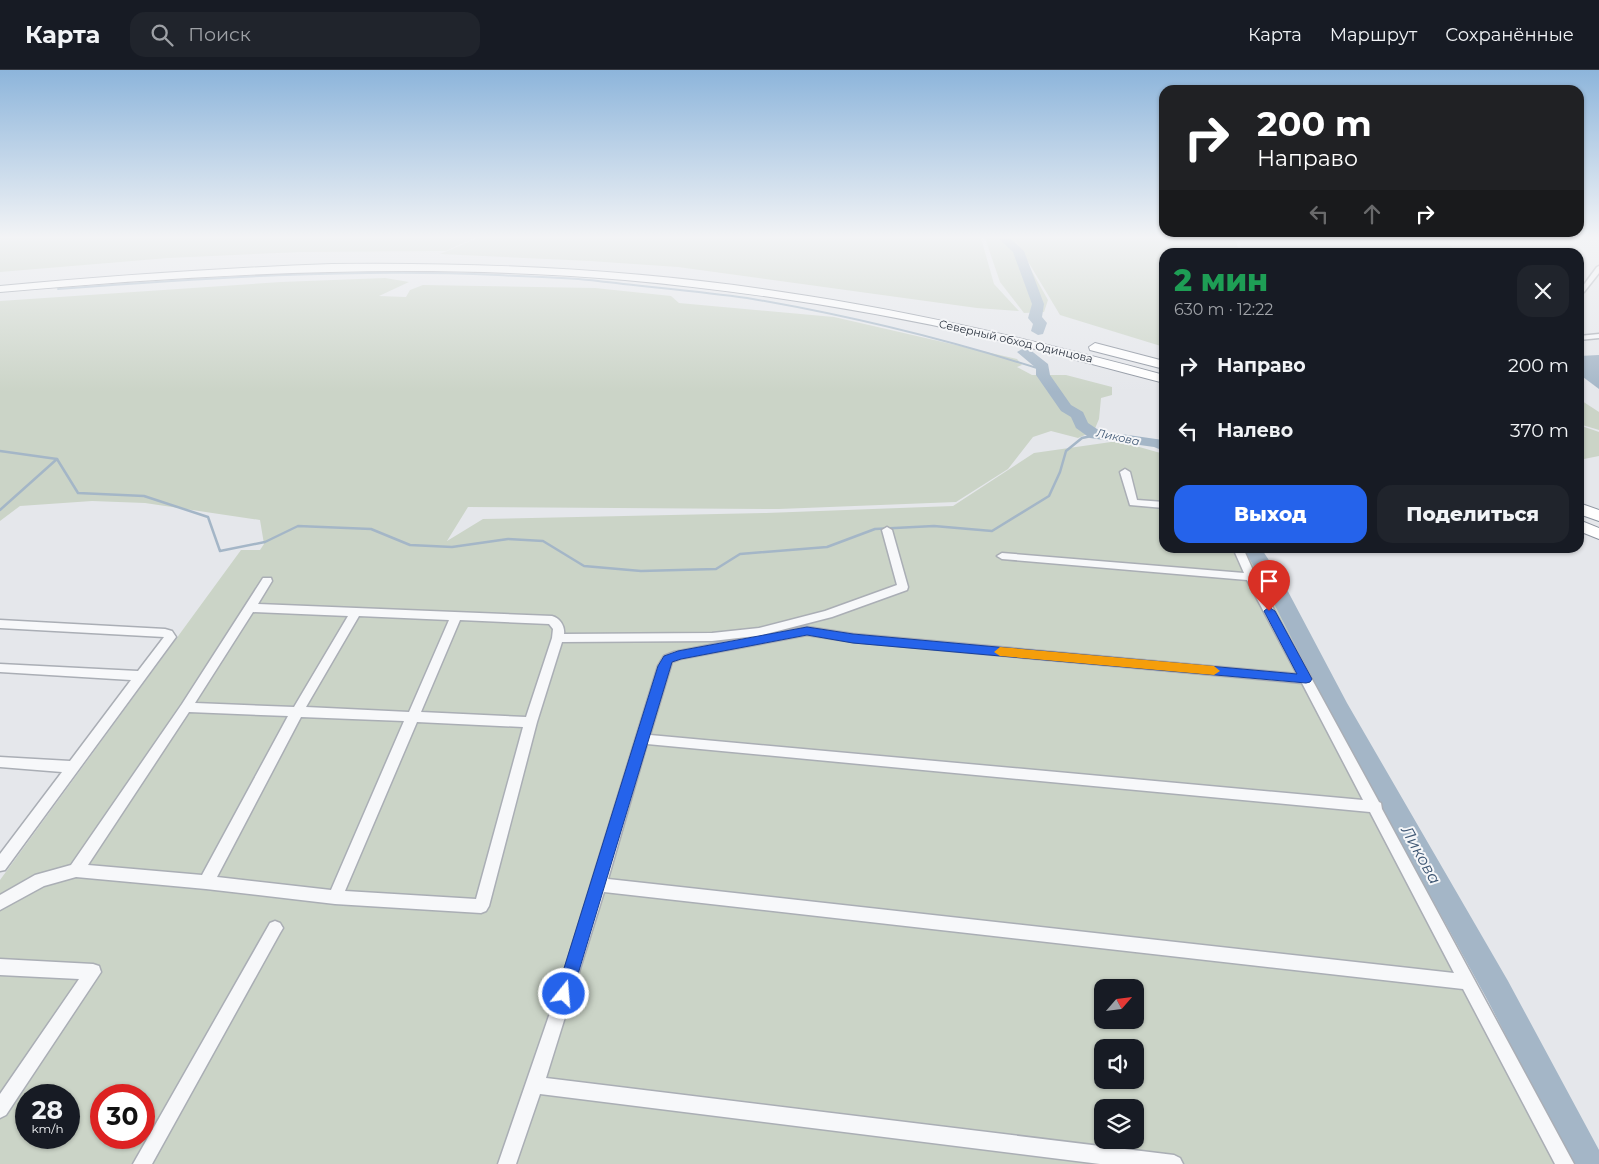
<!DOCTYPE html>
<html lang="ru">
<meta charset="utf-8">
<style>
body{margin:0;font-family:Montserrat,sans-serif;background:#20242c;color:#f1f3f6;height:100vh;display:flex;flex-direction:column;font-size:19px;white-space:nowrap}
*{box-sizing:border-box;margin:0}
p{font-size:16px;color:#9ea1a6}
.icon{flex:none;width:28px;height:28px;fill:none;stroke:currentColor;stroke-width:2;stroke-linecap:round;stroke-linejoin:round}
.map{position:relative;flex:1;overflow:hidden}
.drawer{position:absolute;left:1159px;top:178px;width:425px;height:305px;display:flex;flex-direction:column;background:#171b24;border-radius:15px;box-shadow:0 1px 4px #0004}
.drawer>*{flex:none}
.top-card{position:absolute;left:1159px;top:15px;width:425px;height:152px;border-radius:15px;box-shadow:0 1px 4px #0004;background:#202124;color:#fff;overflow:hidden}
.needle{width:32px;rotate:62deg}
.fabs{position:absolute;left:1094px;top:909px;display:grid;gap:10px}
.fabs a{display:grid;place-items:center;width:50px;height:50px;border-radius:10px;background:#171b24;box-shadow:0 1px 4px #0004;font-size:25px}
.speed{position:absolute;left:15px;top:1014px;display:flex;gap:10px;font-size:25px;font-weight:700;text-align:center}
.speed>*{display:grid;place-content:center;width:65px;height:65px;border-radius:50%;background:#171b24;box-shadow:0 1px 4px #0004;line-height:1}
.speed small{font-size:12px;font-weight:400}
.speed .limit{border:8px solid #d22;background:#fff;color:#111}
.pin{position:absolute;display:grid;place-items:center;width:42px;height:42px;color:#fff;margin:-51px -21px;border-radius:50% 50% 50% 0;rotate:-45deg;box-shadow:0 0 5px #0007}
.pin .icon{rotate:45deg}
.me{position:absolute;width:55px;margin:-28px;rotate:17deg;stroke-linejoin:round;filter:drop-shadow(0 0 4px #0008)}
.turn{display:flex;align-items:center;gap:18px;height:105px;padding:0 15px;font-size:22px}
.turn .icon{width:65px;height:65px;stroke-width:2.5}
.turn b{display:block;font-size:35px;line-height:42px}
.lanes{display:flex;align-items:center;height:48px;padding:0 15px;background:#0003;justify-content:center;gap:25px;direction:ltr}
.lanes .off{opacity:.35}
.round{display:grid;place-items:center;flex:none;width:52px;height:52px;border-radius:15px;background:#20242c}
.headline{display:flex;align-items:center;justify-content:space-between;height:85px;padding:0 15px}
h1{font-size:30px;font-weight:800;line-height:38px;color:#1e9e55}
.primary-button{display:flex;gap:10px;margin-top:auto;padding:10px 15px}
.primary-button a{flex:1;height:58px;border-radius:15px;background:#2563eb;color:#fff;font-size:20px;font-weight:800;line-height:58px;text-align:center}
.primary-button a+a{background:#20242c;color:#f1f3f6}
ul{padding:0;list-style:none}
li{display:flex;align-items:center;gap:15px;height:65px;padding:0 15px}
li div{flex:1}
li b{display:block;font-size:19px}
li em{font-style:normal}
header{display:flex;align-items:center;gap:30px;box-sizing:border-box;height:70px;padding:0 25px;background:#171b24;border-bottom:1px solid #363941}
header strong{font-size:24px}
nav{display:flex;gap:28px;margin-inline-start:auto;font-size:18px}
.search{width:350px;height:45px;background:#20242c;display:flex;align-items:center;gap:12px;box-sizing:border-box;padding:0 18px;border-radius:15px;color:#9ea1a6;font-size:19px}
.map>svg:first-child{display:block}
.built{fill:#d3d7dd}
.green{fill:#cbd4c7;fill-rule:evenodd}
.water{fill:#a4b6c7}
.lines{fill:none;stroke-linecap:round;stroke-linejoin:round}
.stream-far1{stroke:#a4b6c7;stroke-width:2}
.stream{stroke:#a4b6c7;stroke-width:2.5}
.river{fill:#a4b6c7;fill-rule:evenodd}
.minor-casing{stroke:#aaaeb5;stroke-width:3}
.trunk-casing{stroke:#8e95a0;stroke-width:2}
.minor{fill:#f7f8fa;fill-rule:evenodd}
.trunk{fill:#fff;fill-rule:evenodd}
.route{fill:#2563eb;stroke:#184099}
.slow{fill:#f59e0b}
.labels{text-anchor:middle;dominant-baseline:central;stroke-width:4;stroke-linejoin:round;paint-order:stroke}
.far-street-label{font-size:11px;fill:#2e3642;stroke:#f5f6f8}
.far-water-label{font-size:11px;font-style:italic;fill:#3c5572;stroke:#f5f6f8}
.near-water-label{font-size:16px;font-style:italic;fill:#3c5572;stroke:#f5f6f8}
</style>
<header>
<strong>Карта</strong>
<div class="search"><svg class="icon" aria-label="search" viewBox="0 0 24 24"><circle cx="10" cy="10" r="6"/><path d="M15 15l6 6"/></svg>Поиск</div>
<nav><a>Карта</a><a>Маршрут</a><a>Сохранённые</a></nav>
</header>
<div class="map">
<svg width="1599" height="1094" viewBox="0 0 1599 1094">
<rect width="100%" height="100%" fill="#e5e7eb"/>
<!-- built -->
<path class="built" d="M1240,168H1361V172L1449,174L1456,182H1241Z"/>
<!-- green -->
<g class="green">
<path d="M0,168H474L446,181L301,182L168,188L0,202Z"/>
<path d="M478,168H981L994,214L1019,241L977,238L678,197L590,191L440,184Z"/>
<path d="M985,168H1013L1048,230L1044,242L1024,243L1000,212Z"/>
<path d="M1014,168H1235L1239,182H1164V277L1060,245Z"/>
<path d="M385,208L409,212L379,226L406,227L410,220L423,215L595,218L671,226L679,233L834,247L1017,289L1022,295L1017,297L1032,305H1066L1112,317V325L1101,328L1099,349L1094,361L1078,368L1051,361L1033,367L1008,399L956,432L779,439L468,437L447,471L483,449L766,443L953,436L1034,383L1118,371L1164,384V478H1246L1570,1094H0V810L241,480H260L264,474L260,450L145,433L92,431L20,436L0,451V231L281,212ZM1102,918H1135V950H1102ZM1102,978H1135V1010H1102ZM26,1025H69V1068H26ZM101,1025H144V1068H101ZM1102,1038H1135V1070H1102Z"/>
<path d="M1579,329L1599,342V360L1579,354Z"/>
<path d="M1579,355L1599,362V386L1579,390Z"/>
</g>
<!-- water -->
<path class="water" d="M1599,285V319L1579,304V286Z"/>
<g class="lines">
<!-- stream-far1 -->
<path class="stream-far1" d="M58,219C204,208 351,198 498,205C531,207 565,207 598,211C647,217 697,221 747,228C847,245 946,269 1043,300"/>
<!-- stream -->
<g class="stream">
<path d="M0,381L57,389L78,423L144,426L208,447L220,481L265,472L298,456L371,459L410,475L452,477L508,469L543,471L584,496L641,501L716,499L740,484L827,477L875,459L934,456L992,461L1049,426L1060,402L1066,381L1082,368L1096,365"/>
<path d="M0,440L57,389"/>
</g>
<!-- river -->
<g class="river">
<path d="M998,168H1010L1024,181L1044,234L1042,247L1047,253L1043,264L1038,265L1031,261L1033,254L1028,248L1032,234L1013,182Z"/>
<path d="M1024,278L1029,279L1048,294L1050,305L1071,335L1083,342L1088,353L1100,361L1163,370L1164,381L1154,377L1090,368L1076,358L1071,347L1061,341L1036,305V298L1017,282Z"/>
<path d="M1243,478H1261L1283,512L1347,633L1508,911L1599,1080V1094H1572L1488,931L1330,644L1263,512Z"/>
</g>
<!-- minor casing -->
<g class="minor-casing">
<g id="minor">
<path d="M1599,196V203L1584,222H1580V220L1597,197Z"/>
<path d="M1599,264V268L1579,270V266Z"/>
<path d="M1125,399L1130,402L1137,430L1164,432V438L1130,435L1120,402Z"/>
<path d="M887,457L892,460L908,517L907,520L832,547L762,565L807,557L853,564L1297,604L1247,510L1002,489L997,486L1002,483L1244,503L1233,478H1243L1256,507L1379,732L1381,733L1382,739L1574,1094H1555L1463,919L604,822L546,1008L1174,1085L1180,1088L1183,1094H1100L540,1024L516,1094H498L562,908L658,596L664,586L674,582L756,566L712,571L562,572L537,652L489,836L486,841L481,843L335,834L206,819L76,807L44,816L0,840V825L35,805L71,795L182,634L263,508H271L272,511L258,534L552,546C560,548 565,556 564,564L712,563L759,558L825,541L897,515L882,460ZM253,542L348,546L294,637L195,633ZM359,546L449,550L409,642L306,637ZM460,550L549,554L553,559L552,568L526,647L421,642ZM807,565L853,572L1302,613L1363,730L650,665L672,592L680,589ZM189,642L288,646L202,805L88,795ZM301,647L404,651L331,820L217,807ZM417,652L523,657L476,829L345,821ZM647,674L1370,742L1454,903L608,809Z"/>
<path d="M0,550L165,559L172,561L176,567L5,800L0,801V784L62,702L0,697V687L70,691L131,610L0,602V594L138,601L164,567L0,558Z"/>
<path d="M275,851L280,853L283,858L280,863L152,1094H133L270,853Z"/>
<path d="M0,889L93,894L99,896L101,902L6,1045L0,1048V1024L79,909L0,905Z"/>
</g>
</g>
<!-- trunk casing -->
<g class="trunk-casing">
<g id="trunk">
<path d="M332,194C491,192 651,200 808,226C929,245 1046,273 1164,305V313C1105,298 1046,281 987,267C868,240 746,221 625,210C416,192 208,204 0,222V216C110,206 221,198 332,194Z"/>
<path d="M1095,273L1164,291V299L1090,280L1089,277Z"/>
<path d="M1579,433L1599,440V451L1579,444Z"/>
<path d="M1579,450L1599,458V469L1579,461Z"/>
</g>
</g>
<!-- minor -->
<use href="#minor" class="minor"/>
<!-- trunk -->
<use href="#trunk" class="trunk"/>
</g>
<!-- sky -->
<linearGradient id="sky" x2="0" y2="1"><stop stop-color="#8db5db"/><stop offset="0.52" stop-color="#f3f4f6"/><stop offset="1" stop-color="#f3f4f6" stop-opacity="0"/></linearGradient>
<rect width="1599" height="322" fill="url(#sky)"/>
<!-- route -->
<path class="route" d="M1269,537L1275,541L1312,609L1310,612L1306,613L853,573L807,565L681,589L672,592L572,924L570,930L564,932L558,930L556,924L658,596L664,586L678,581L807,557L853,564L1297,604L1264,541Z"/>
<!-- slow -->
<path class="slow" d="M1000,577L1214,596L1220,601L1214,605L1000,586L994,582Z"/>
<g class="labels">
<!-- far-street labels -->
<g class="far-street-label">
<text transform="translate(1016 271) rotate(13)">Северный обход Одинцова</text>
</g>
<!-- far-water labels -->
<g class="far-water-label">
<text transform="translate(1118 367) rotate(12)">Ликова</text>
</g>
<!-- near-water labels -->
<g class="near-water-label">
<text transform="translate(1421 785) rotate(61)">Ликова</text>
</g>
</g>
</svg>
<div class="fabs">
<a><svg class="needle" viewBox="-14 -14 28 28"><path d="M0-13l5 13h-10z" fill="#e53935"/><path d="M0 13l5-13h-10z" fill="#9ea1a6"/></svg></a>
<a><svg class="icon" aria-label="sound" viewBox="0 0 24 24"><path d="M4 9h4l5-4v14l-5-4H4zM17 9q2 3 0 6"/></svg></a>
<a><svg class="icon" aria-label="layers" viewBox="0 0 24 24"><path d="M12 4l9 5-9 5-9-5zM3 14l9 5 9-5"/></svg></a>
</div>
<div class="speed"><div>28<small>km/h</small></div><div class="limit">30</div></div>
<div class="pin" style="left:1269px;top:541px;background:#d93025"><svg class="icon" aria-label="arrive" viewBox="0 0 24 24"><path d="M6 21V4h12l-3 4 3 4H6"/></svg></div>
<svg class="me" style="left:564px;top:924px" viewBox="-20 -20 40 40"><circle r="17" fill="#2563eb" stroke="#fff" stroke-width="3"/><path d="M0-11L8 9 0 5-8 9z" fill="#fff"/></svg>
<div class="top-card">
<div class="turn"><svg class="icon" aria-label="right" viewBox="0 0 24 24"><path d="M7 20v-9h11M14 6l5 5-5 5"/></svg><div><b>200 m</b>Направо</div></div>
<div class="lanes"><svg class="icon off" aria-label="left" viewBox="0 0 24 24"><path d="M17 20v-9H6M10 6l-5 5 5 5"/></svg><svg class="icon off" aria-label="ahead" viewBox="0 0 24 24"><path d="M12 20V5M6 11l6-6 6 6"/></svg><svg class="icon" aria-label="right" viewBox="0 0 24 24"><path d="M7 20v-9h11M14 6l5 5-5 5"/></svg></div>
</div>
<section class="drawer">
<div class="headline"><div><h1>2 мин</h1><p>630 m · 12:22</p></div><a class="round"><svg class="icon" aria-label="close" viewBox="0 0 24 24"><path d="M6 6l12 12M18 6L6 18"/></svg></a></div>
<ul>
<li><svg class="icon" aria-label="right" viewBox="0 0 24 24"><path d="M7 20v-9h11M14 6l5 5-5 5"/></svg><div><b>Направо</b></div><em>200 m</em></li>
<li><svg class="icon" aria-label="left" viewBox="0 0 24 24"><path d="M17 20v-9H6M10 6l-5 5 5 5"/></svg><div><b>Налево</b></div><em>370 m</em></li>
</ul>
<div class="primary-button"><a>Выход</a><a>Поделиться</a></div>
</section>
</div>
